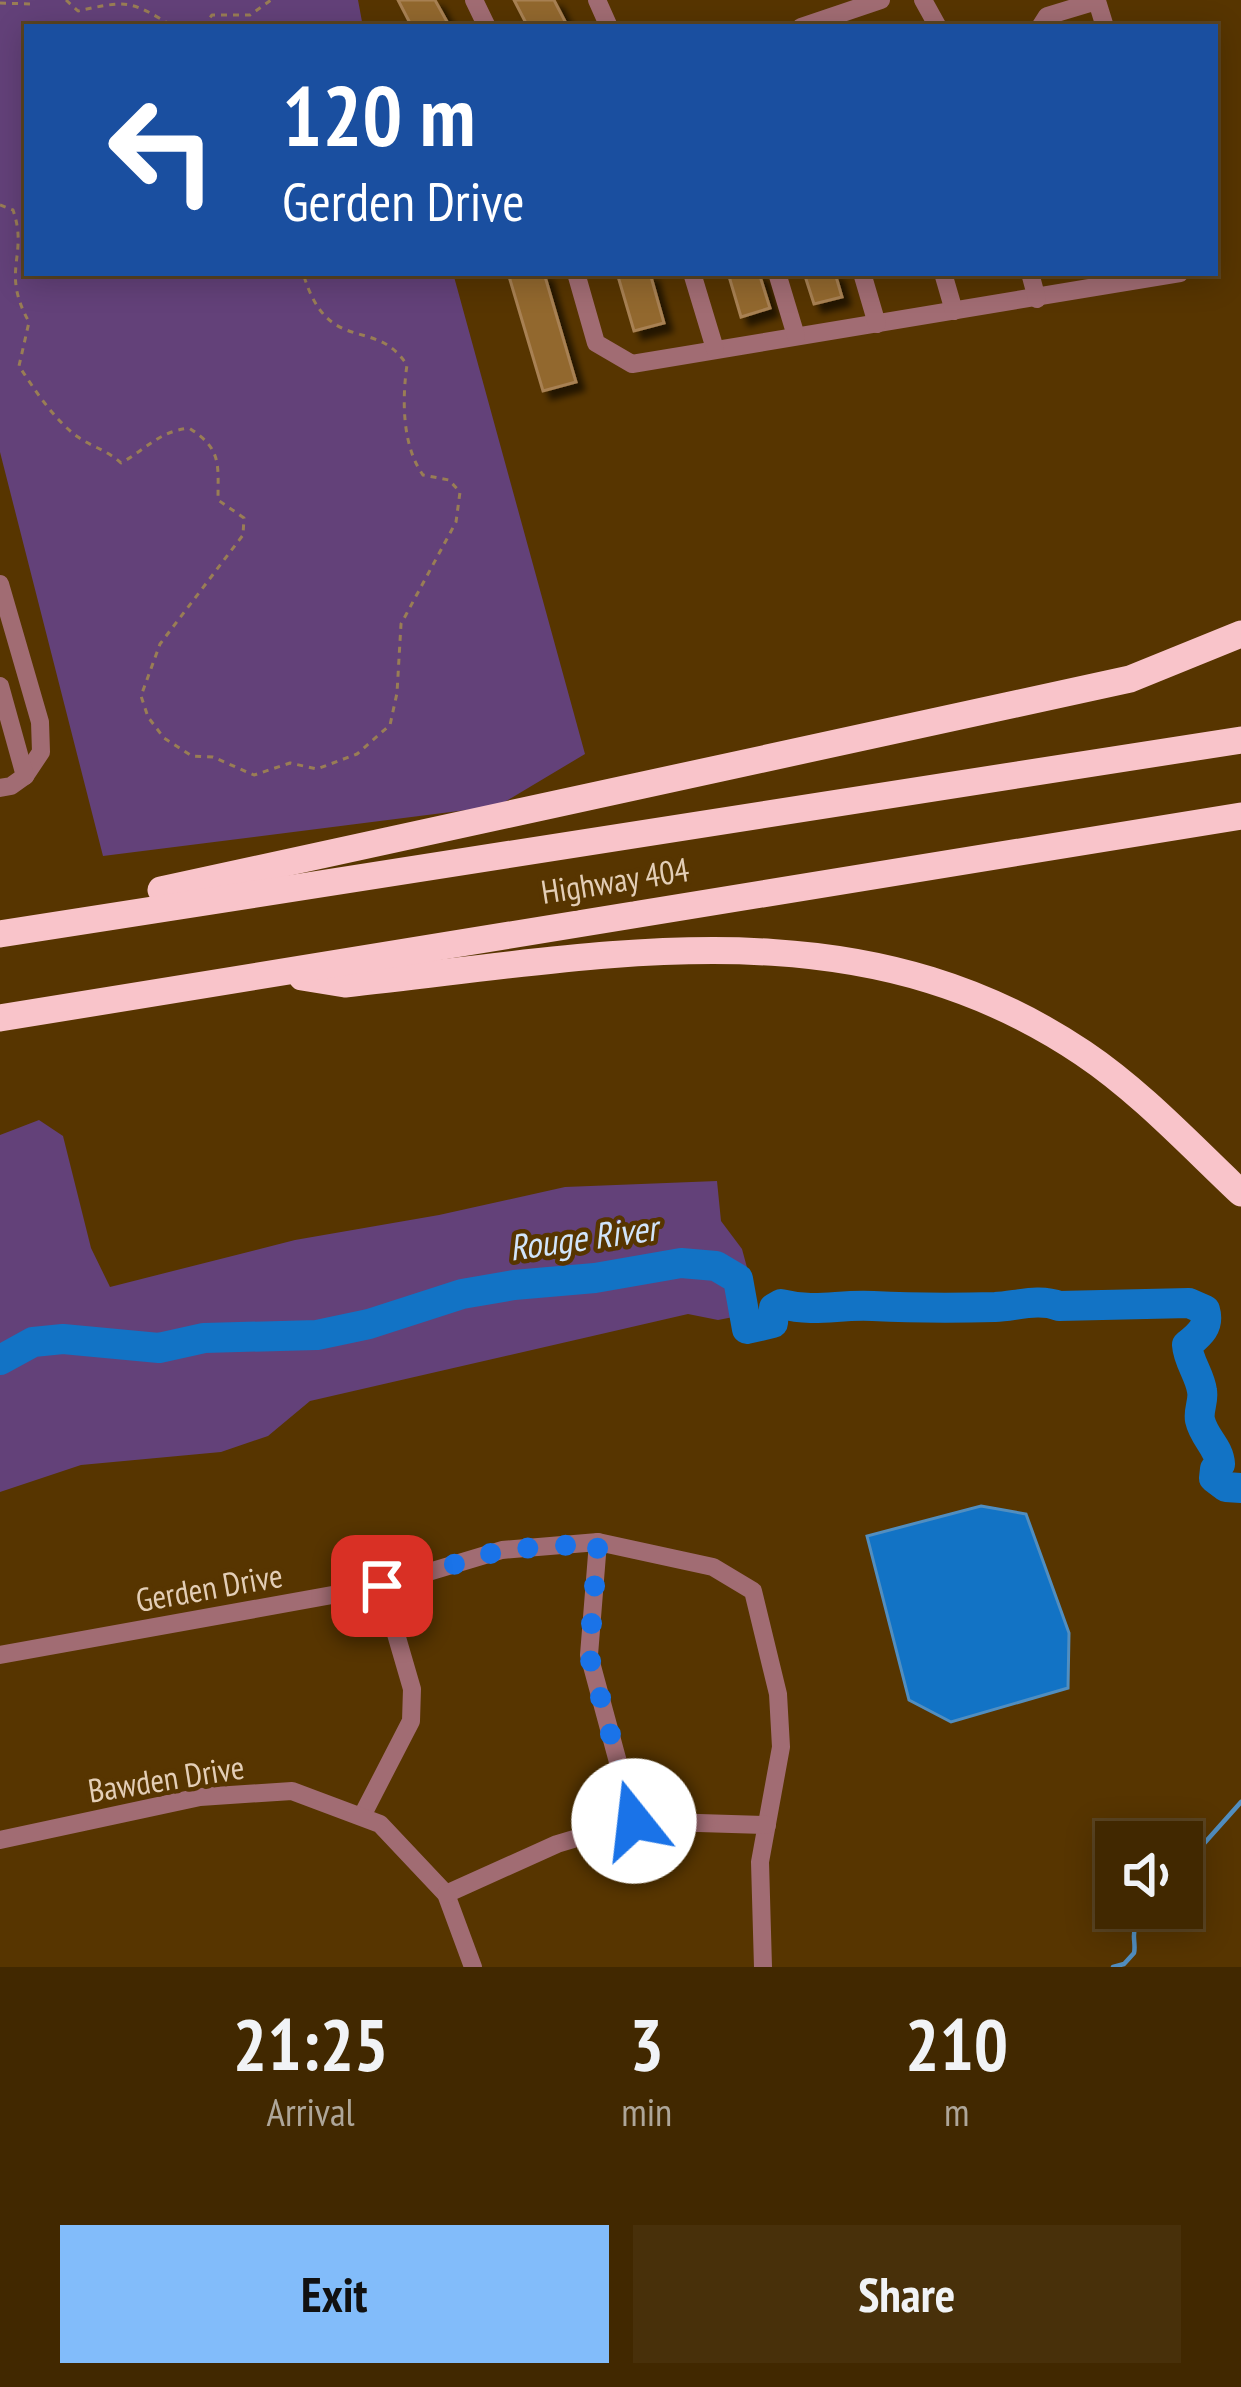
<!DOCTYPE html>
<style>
body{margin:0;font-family:"PT Sans Narrow",sans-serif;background:#48300a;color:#f1f3f6;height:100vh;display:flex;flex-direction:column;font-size:45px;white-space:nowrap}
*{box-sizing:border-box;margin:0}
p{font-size:39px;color:#aea699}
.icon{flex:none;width:66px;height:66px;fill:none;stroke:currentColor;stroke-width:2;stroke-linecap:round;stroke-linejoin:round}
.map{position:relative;height:1967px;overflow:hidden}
.drawer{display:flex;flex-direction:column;background:#412800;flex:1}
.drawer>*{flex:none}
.banner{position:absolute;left:24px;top:24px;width:1194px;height:252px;border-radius:0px;box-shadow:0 6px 30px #0003,0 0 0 3px #5a4422;background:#1a4fa0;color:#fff;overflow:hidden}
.buttons{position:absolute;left:1095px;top:1821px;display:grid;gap:24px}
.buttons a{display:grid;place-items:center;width:108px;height:108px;border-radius:0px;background:#412800;box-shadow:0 6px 30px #0003,0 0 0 3px #5a4422;font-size:60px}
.pin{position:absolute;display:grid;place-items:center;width:102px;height:102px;color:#fff;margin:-51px;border-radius:24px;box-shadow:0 6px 18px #0006}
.me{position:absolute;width:132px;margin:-66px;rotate:344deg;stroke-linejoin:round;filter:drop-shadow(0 0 9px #0008)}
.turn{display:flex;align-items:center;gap:42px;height:252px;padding:0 60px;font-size:54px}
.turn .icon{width:156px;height:156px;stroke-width:2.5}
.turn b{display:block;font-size:84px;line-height:102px}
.eta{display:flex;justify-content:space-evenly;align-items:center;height:204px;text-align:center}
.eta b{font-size:72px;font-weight:700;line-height:84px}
.cta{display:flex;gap:24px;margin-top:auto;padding:24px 60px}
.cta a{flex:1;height:138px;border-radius:0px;background:#82bcfa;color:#111;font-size:48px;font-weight:700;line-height:138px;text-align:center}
.cta a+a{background:#48300a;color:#f1f3f6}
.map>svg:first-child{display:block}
.green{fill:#634179}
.water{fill:#1273c5;stroke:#518ec0;stroke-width:3}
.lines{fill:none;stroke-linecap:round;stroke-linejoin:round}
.stream{stroke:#518ec0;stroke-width:4.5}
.river{stroke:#1273c5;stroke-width:30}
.building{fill:#92672f;stroke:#a88153;stroke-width:3;filter:url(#shadow)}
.path{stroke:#997d55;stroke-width:3;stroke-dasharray:6 6;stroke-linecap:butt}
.minor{stroke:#a16c73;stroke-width:18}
.highway{stroke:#f9c4ca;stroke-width:27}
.route{stroke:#1a73e8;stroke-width:21;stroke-dasharray:0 37.8}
.labels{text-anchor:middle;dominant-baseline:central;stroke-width:9;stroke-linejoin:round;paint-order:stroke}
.street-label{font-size:33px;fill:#e3ceb6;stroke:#573500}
.water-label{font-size:36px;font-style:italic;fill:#d1e5fb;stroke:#573500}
</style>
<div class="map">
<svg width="1241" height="1967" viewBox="0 0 1241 1967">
<defs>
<filter id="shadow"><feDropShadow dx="8" dy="8" stdDeviation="3" flood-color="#0009"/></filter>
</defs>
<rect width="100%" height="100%" fill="#573500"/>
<!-- green -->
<g class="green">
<path d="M0,0H358L363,27H27V273H453L585,754L498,806L103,856L0,452Z"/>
<path d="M39,1120L63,1136L91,1248L110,1287L295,1240L439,1215L565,1187L717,1181L721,1221L742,1249L759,1312L718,1320L688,1314L310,1401L268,1436L221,1452L81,1465L0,1492V1135Z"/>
</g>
<!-- water -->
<path class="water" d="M981,1506L1026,1514L1069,1633L1068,1688L951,1722L909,1700L867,1536Z"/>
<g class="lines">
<!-- stream -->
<g class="stream">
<path d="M1182,1875L1191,1868L1200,1848L1241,1802"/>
<path d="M1113,1967L1124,1964L1134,1953C1136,1945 1132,1935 1135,1929C1139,1921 1155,1915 1162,1908"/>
</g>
<!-- river -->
<path class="river" d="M0,1360L33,1342L63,1339L159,1348L204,1338L317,1335L369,1324L462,1294L514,1285L595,1278L681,1263L716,1266L738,1279L747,1329L773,1323L774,1308L781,1304C818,1313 836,1304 873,1306C914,1308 954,1308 995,1307C1016,1306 1039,1298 1059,1306L1189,1303L1205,1310C1210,1327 1199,1335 1187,1345C1188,1361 1200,1375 1202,1391C1204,1401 1198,1410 1200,1420C1204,1438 1219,1447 1220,1464L1215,1469L1214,1478L1226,1487L1241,1488"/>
</g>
<!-- building -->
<g class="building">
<path d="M398,0H435L450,27H412Z"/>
<path d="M514,0H554L568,27H528Z"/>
<path d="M508,273H544L576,382L543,391Z"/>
<path d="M617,273H650L664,323L634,331Z"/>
<path d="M728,273H759L770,308L741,317Z"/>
<path d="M804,273H835L842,297L814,304Z"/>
</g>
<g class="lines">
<!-- path -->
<g class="path">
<path d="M66,0L78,11C128,0 130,0 174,27"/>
<path d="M0,3L31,4L34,0"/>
<path d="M203,27L212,15H250L271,0"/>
<path d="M0,205L13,210C29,256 0,270 29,322L19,366C34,389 55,421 78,437C92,447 107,450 121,463C148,448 158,432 189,428C222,449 218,464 218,500L244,518L243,535L160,644L141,696L148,717L164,738L192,756L213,757L254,775L290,763L317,769L357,754L390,725L397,693L401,624L456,522L460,492L449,480L423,475C402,446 402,399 407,365C375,315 328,358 303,273"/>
</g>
<!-- minor -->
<g class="minor">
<path d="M474,0L487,27"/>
<path d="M597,0L609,27"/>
<path d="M923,0L938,27"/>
<path d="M801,27L881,0"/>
<path d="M1040,27L1047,16L1097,1L1105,27"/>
<path d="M576,273L596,343L632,364L1180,273"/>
<path d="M692,273L715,349"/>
<path d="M777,273L796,336"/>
<path d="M862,273L877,324"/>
<path d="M943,273L954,311"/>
<path d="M1030,273L1037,299"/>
<path d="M0,584L40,722L41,752L25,776"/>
<path d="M0,686L25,776L11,786L0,788"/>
<path d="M598,1542L589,1655L634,1821"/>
<path d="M0,1655L382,1586L502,1550L598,1542L713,1567L753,1591L778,1694L781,1747L760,1862L763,1967"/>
<path d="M362,1816L411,1721L412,1689L382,1586"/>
<path d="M0,1840L200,1797L292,1791L380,1824L446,1894L473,1967"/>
<path d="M446,1894L557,1844L634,1821L767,1825"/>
</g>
<!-- highway -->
<g class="highway">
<path d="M161,890L1130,679L1241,634"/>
<path d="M0,934L1241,740"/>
<path d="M302,977L345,984C601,957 854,899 1083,1053C1141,1092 1190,1145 1241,1193"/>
<path d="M0,1018L1241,816"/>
</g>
</g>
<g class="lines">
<!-- route -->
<path class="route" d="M382,1586L502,1550L598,1543L589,1655L634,1821"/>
</g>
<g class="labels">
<!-- street labels -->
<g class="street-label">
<text transform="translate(615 880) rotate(-9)">Highway 404</text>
<text transform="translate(209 1587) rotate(-10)">Gerden Drive</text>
<text transform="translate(166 1778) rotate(-9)">Bawden Drive</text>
</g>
<!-- water labels -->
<g class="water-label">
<text transform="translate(583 1237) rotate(-8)">Rouge River</text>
</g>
</g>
</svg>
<div class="buttons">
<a><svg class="icon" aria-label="sound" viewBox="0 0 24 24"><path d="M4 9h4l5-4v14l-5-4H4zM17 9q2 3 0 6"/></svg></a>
</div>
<div class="pin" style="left:382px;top:1586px;background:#d93025"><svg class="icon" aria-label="arrive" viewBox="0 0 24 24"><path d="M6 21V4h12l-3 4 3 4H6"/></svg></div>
<svg class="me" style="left:634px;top:1821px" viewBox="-20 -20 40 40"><circle r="19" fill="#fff"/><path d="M0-13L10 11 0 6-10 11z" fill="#1a73e8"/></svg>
<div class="banner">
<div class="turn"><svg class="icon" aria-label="left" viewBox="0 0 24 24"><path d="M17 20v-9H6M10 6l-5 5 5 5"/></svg><div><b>120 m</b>Gerden Drive</div></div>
</div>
</div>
<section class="drawer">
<div class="eta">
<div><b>21:25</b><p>Arrival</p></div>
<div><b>3</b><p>min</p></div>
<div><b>210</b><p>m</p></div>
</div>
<div class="cta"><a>Exit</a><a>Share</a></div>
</section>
